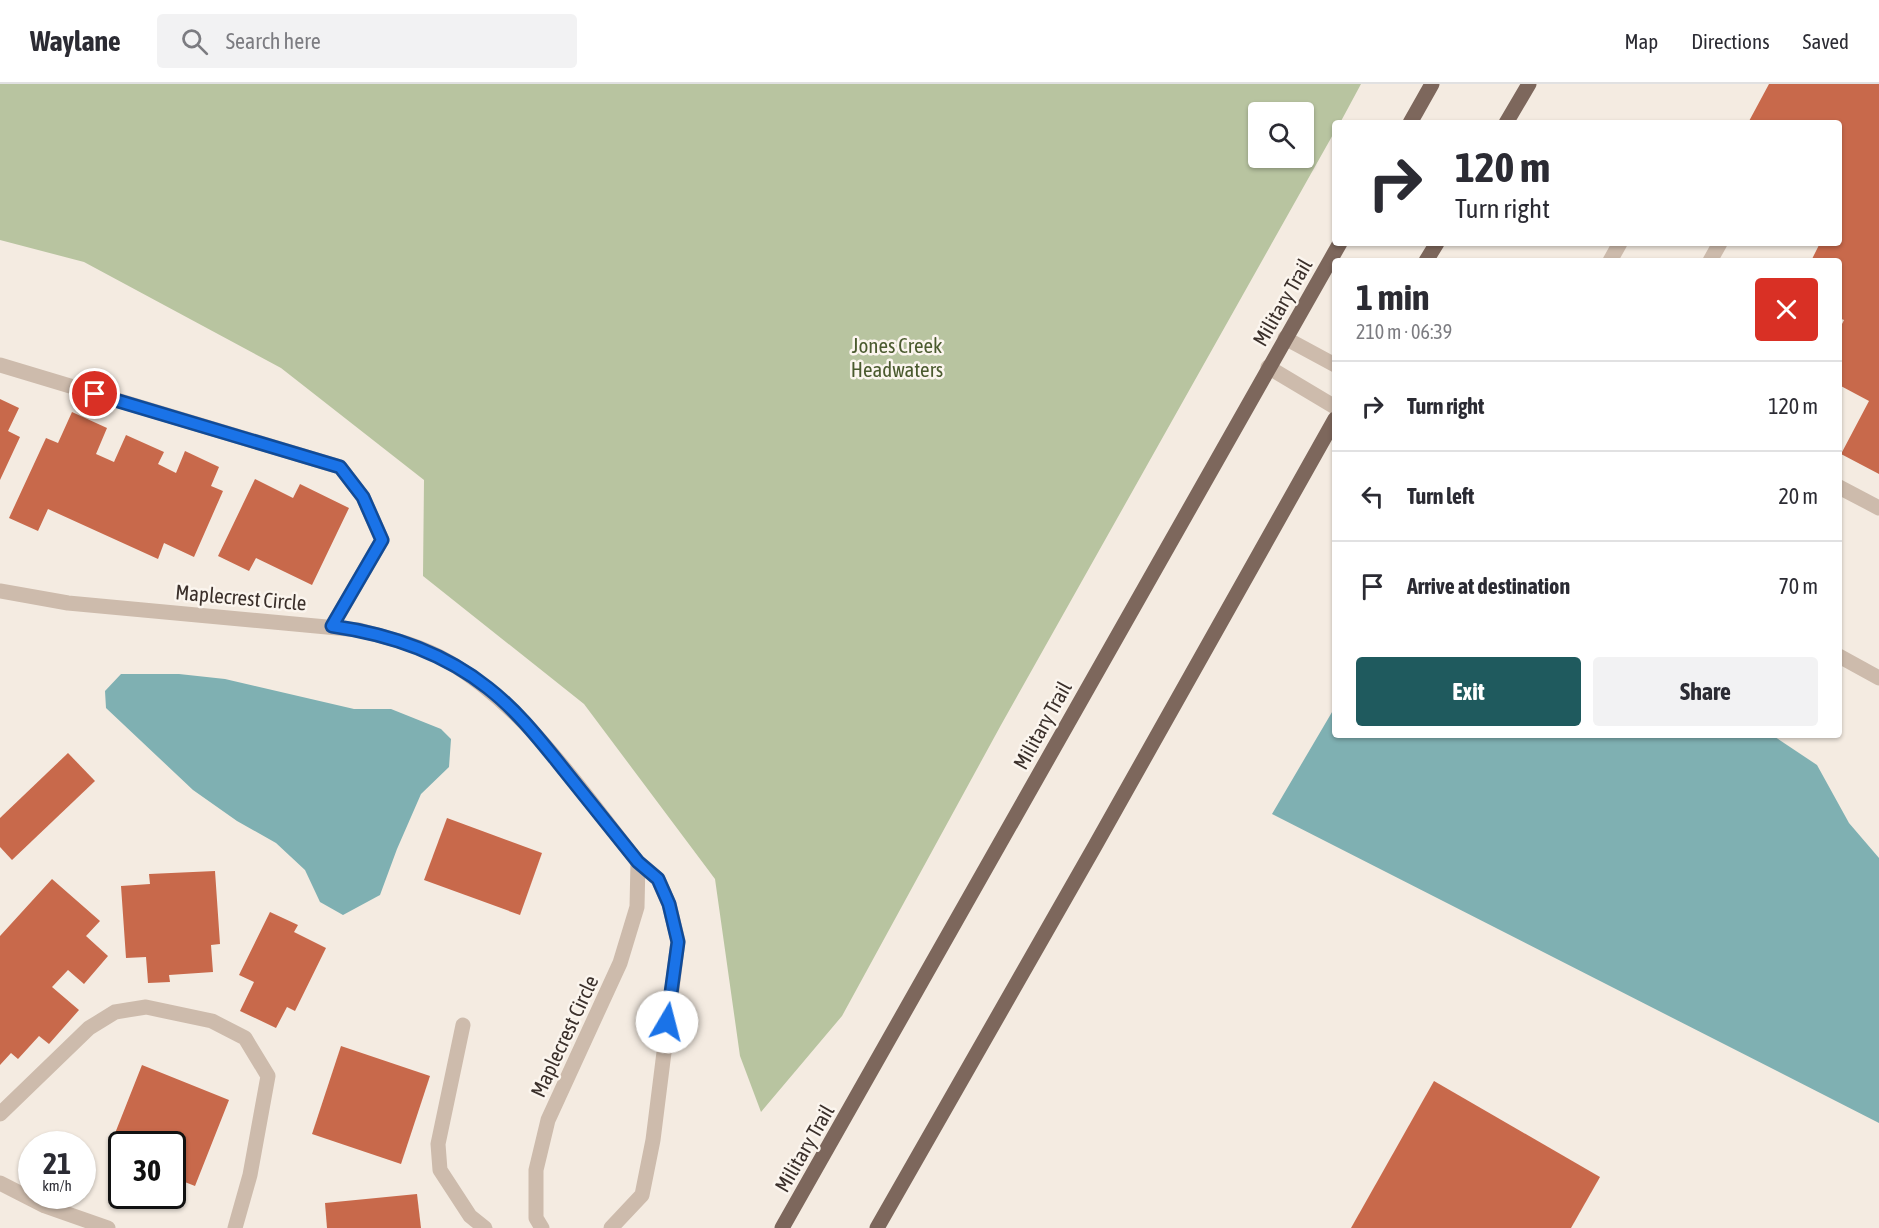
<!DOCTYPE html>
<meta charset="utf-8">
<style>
body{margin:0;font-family:"Asap Condensed",sans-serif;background:#f2f2f3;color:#2b2b33;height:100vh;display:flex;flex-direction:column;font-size:22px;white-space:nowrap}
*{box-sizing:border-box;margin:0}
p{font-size:20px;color:#7c7c81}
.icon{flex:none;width:33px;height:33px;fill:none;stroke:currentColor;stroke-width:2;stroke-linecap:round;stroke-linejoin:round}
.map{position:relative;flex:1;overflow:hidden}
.details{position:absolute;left:1332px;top:174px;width:510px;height:480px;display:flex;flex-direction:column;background:#fff;border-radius:6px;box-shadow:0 2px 4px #0004}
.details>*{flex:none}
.guide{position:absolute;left:1332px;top:36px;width:510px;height:126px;border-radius:6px;box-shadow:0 2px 4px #0004;background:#fff;color:#2b2b33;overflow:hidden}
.buttons{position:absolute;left:1248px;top:18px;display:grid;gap:12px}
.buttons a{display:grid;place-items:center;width:66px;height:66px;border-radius:6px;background:#fff;box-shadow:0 2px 4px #0004;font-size:30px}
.speed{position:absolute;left:18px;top:1047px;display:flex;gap:12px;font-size:30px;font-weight:700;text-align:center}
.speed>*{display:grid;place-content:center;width:78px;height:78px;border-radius:50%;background:#fff;box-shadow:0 2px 4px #0004;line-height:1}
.speed small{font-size:15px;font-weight:400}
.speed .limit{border:3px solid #111;border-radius:9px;background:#fff;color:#111}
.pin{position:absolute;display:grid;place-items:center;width:51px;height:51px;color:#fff;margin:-26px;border:3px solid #fff;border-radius:50%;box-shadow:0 2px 6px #0007}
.me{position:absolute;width:66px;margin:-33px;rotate:8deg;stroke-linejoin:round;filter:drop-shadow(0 0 4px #0008)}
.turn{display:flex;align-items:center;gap:21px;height:126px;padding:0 24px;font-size:27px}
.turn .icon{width:78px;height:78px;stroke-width:2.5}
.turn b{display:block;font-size:42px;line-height:51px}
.round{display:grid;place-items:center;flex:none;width:63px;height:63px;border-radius:6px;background:#f2f2f3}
.overview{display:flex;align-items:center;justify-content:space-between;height:102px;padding:0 24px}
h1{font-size:36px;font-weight:700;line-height:45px}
.button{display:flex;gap:12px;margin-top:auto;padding:12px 24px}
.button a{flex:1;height:69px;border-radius:6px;background:#1f5a5e;color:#fff;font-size:24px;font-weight:700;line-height:69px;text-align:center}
.button a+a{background:#f2f2f3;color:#2b2b33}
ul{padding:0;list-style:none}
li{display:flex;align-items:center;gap:18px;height:90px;padding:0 24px;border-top:2px solid #e1e1e2}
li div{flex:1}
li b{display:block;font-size:22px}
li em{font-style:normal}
header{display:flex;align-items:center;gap:36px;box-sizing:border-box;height:84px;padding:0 30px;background:#fff;border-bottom:2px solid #e1e1e2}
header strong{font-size:28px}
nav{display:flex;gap:33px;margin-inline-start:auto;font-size:21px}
.search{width:420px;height:54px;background:#f2f2f3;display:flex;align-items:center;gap:15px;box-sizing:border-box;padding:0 21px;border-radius:6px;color:#7c7c81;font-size:22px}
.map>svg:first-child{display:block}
.green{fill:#b8c4a0;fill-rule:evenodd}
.water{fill:#7fb0b2}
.building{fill:#c8694b}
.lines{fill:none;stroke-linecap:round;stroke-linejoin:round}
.minor{stroke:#cdbbac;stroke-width:15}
.major{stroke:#7d675c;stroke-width:15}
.route-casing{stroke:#114b97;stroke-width:15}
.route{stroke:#1a73e8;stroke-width:10}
.labels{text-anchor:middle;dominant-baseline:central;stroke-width:5;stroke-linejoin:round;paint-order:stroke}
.street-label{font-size:21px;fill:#3b302b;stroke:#fbf5ee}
.park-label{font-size:21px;fill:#4a5a2e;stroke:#fbf5ee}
</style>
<header>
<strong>Waylane</strong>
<div class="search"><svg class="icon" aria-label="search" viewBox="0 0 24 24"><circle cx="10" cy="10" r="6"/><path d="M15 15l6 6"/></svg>Search here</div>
<nav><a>Map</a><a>Directions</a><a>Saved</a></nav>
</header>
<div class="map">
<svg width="1879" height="1144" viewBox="0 0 1879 1144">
<rect width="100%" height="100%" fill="#f4ebe1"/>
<!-- green -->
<path class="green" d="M0,0H1361L1340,39H1335V47L1001,641L842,932L761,1028L740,972L715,795L584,620L423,492L424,396L281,284L84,178L0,156ZM1258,28H1304V74H1258Z"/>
<!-- water -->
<g class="water">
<path d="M121,590H179L225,595L354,625H391L441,645L451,655L449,683L421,710L397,765L380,811L343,831L320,818L305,786L276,759L237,737L193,706L106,624L105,607Z"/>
<path d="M1335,623V651H1772L1817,681L1849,739L1879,774V1039L1272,730Z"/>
</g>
<!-- building -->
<g class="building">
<path d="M1769,0H1879V390L1841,370L1869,317L1839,301V246L1844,236L1839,234V177H1811L1820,159H1839V39H1748Z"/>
<path d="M0,315L19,324L8,347L20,353L0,396Z"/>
<path d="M72,328L107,344L96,370L114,378L126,351L164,368L158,380L176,389L185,367L219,383L211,402L223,407L194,473L164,459L158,475L48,425L38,447L9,434L46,354L58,359Z"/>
<path d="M255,395L293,414L300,400L349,424L312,501L256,474L249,487L218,472Z"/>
<path d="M68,669L95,697L12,776L0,763V734Z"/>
<path d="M447,734L542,769L520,831L424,796Z"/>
<path d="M215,787L220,860L211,861L213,888L169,891L170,898L148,899L146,873L126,874L121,802L150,800L149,790Z"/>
<path d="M52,795L100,837L86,852L108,872L84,900L68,886L52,903L79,926L49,960L39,952L18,975L11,969L0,981V852Z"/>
<path d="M270,828L298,841L294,848L326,864L295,927L287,923L276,944L240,927L254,898L239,891Z"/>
<path d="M341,962L430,992L401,1080L312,1050Z"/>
<path d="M142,981L229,1016L195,1102L172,1093V1060H122V1073L108,1067Z"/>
<path d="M1434,997L1600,1093L1571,1144H1351Z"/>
<path d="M417,1110L421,1144H327L325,1119Z"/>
</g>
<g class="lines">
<!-- minor -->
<g class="minor">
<path d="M1610,177L1620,159"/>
<path d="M1710,177L1720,159"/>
<path d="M1285,254L1335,281"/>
<path d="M0,281L340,383L363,413L382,456L332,542"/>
<path d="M1268,283L1335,323"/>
<path d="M1839,403L1879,424"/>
<path d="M0,507L68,519L359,546C390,554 422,562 449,578C529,626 581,707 638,778L658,795L669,820L678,857L653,1056L642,1111L611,1144"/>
<path d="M1839,572L1879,594"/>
<path d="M463,941L438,1060L440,1086L470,1132L485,1144"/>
<path d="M0,1030L89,944L115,928L146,923L212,937L245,954L268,992L250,1091L235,1144"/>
<path d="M0,1099L45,1122L108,1144"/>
<path d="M542,1144L536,1134V1086L548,1036L620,879L637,823L638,778"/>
</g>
<!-- major -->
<g class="major">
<path d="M1410,39L1432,0"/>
<path d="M1506,39L1529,0"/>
<path d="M1426,177L1437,159"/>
<path d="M782,1144L1340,159"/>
<path d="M877,1144L1095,762L1335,335"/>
</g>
</g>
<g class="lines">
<!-- route casing -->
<g class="route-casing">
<path id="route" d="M95,310L340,383L363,413L382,456L332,542C388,550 443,568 488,604C515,625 536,651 557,677C584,711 611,744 638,778L658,795L669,820L678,858L667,938"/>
</g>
<!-- route -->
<use href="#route" class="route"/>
</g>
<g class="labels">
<!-- street labels -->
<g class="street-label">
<text transform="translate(1282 218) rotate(-60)">Military Trail</text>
<text transform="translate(241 513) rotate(5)">Maplecrest Circle</text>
<text transform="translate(1042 641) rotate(-61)">Military Trail</text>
<text transform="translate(564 952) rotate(-65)">Maplecrest Circle</text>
<text transform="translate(804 1064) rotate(-60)">Military Trail</text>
</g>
<!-- park labels -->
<g class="park-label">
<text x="897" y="261">Jones Creek<tspan x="897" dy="24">Headwaters</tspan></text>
</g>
</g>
</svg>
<div class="buttons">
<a><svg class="icon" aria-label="search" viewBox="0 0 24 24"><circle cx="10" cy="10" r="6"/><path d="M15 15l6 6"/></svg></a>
</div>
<div class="speed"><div>21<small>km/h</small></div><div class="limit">30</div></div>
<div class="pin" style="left:95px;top:310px;background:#d93025"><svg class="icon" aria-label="arrive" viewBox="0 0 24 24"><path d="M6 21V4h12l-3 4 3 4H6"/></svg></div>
<svg class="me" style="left:667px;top:938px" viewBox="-20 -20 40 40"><circle r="19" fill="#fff"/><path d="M0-13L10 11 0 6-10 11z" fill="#1a73e8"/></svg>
<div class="guide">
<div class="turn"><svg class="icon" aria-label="right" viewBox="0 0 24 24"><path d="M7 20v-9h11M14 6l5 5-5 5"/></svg><div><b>120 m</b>Turn right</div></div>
</div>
<section class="details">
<div class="overview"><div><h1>1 min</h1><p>210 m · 06:39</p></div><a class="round" style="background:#d93025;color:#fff"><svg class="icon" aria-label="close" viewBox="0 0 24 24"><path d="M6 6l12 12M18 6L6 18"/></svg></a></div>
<ul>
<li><svg class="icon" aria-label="right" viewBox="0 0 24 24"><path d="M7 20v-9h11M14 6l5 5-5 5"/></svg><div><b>Turn right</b></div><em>120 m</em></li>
<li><svg class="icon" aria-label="left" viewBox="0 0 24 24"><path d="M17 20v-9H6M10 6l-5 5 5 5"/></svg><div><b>Turn left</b></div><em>20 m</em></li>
<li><svg class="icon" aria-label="arrive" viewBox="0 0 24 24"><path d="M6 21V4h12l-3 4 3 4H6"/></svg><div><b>Arrive at destination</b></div><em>70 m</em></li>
</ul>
<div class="button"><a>Exit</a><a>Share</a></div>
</section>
</div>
